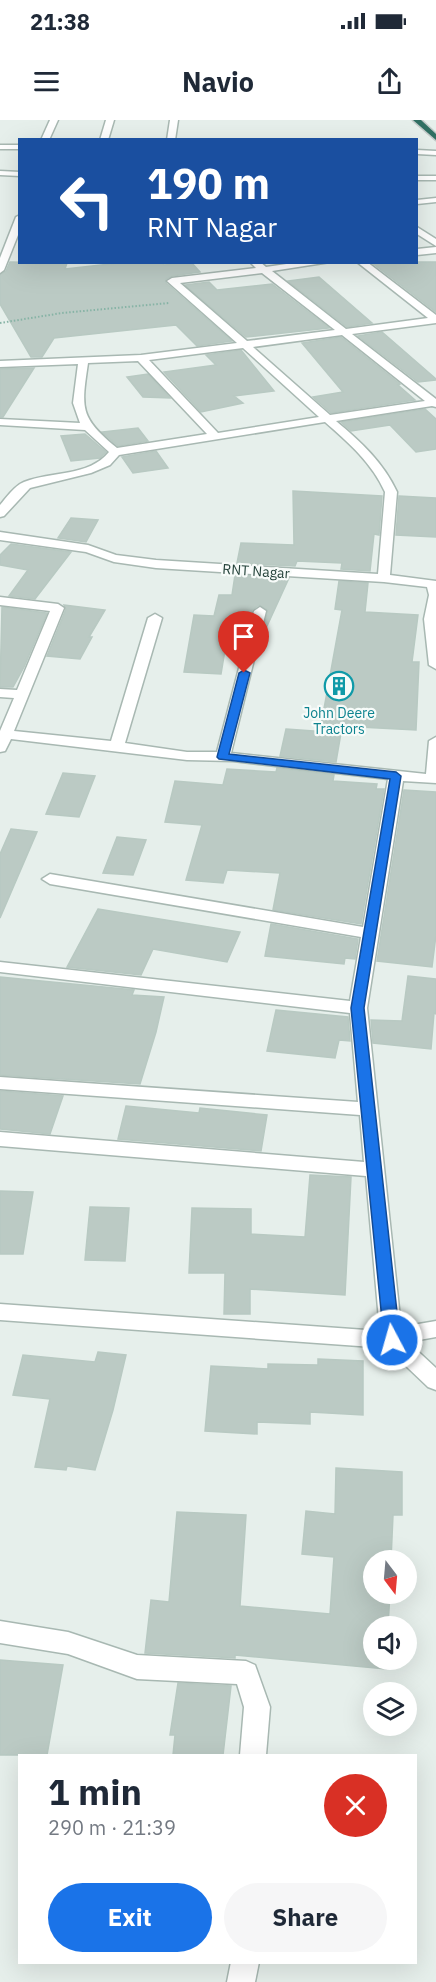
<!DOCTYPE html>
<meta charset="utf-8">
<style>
body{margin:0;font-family:"IBM Plex Sans",sans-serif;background:#f6f6f7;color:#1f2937;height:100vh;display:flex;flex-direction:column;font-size:22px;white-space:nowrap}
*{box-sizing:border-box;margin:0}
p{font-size:20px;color:#747a83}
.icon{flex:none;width:33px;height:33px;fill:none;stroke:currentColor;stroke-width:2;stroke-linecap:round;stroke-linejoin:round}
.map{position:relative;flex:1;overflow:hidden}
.side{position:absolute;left:18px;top:1634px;width:399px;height:210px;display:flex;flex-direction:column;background:#fff;border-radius:0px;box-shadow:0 6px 24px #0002}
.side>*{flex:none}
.hud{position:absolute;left:18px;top:18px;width:400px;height:126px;border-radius:0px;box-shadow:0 6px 24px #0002;background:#1a4fa0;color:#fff;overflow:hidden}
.needle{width:39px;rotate:164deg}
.fabs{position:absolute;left:363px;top:1430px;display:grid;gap:12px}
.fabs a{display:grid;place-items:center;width:54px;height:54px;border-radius:50%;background:#fff;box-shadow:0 6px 24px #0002;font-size:30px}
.pin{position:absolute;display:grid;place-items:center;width:51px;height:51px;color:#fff;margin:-62px -26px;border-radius:50% 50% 50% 0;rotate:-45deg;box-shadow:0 0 6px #0007}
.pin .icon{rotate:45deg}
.me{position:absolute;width:66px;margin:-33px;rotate:354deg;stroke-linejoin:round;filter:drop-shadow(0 0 4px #0008)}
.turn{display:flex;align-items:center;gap:21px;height:126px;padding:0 30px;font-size:27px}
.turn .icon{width:78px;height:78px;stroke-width:2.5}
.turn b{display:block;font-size:42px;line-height:51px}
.round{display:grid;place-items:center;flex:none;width:63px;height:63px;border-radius:32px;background:#f6f6f7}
.summary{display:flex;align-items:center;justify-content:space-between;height:102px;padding:0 30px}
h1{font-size:36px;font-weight:700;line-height:45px}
.primary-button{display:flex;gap:12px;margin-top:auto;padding:12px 30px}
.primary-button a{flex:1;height:69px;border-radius:36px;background:#1a73e8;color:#fff;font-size:24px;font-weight:700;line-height:69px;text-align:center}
.primary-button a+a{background:#f6f6f7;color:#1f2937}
.status{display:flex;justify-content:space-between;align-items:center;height:42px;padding:0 30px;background:#fff;direction:ltr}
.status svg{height:16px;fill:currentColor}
header{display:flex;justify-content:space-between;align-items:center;height:78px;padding:0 30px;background:#fff;font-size:27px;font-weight:700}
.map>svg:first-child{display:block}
.building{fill:#bbcac4;stroke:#b8c9c2;stroke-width:1.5}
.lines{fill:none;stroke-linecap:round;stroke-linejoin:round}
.street-casing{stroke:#a8b8b2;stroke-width:3}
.highway-casing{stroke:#c2cac8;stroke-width:3}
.path{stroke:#86b3a5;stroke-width:2;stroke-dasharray:1.5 2;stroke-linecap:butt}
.street{fill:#fff;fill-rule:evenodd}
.highway{fill:#2f6f62;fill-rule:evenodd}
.route{fill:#1a73e8;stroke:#114b97;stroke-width:1.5}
.labels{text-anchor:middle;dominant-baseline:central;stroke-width:4.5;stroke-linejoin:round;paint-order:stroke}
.far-street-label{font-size:14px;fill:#24423a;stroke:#f7fbf9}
.far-culture-label{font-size:14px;fill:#0d838f;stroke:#f7fbf9}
</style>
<div class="status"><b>21:38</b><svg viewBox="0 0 49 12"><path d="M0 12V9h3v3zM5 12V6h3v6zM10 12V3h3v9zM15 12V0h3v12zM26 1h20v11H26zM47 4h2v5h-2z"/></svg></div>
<header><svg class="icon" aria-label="menu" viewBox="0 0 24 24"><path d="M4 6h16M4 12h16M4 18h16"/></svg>Navio<svg class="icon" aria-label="share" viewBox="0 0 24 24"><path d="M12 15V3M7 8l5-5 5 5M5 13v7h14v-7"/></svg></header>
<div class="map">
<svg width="436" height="1862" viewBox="0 0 436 1862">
<rect width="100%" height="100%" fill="#e6efeb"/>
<!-- building -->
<g class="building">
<path d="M10,142L67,143L65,149L128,142H162L164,145L191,142L200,152L172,156L166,159V163L232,221L197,226L176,205L54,218L42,237H31L0,184V155L6,151Z"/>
<path d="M371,142H436V192Z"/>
<path d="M319,157L372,203L347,207L288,161Z"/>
<path d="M209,162L217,170L272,164L329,208L246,217L185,165Z"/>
<path d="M382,212L436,259V260L418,262L358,216Z"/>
<path d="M341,217L400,264L398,265L415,280L331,293L313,277L343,272L302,223Z"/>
<path d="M241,230L274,271L234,276L243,283L201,292L164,252L216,245L206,235Z"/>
<path d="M34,248L3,297H0V249Z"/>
<path d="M148,254L170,278L143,277L127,257Z"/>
<path d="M425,289L436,299V329L416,332L390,305L351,311L341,302Z"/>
<path d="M138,308L148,321L118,326L102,312Z"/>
<path d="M85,314L106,332L100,338L71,341L61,316Z"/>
<path d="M156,331L168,348L133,353L122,337Z"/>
<path d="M293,371L382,376L379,415L374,414L370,451L341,449L342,443L297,441L295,446L237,443L241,423L294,425Z"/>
<path d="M399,376L436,378V417L396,415Z"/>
<path d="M71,398L98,400L86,422L58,418Z"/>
<path d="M11,424L71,432L35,479L9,476L28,450L0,445V435Z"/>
<path d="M235,455L289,458L262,517L268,490L259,485L252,490L243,524H226L221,554L184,552L194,495L214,496L219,475H232Z"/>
<path d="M339,461L368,463L365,492L418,495L412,542H419L416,610L321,605L342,490L335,489Z"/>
<path d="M64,485L105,490L89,517H92L80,539L47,536L66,489Z"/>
<path d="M2,487L47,493L24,547L13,567H0Z"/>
<path d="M286,609L341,613L336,642L280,636Z"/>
<path d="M277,648L334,655L333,661L377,664L376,669H384L361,804L273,790L280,753L227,750L223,763L186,760L202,705L165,702L175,661L223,665L227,649L276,652Z"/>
<path d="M63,653L95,656L79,697L46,694Z"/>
<path d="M404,670L436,672V815L432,847L377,841Z"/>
<path d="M11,709L37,712L0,798V734Z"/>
<path d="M117,717L146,720L133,755L103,753Z"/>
<path d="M98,789L240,812L227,842L153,829L141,855L67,847Z"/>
<path d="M271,804L358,819L355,839L345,838L344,844L265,836Z"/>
<path d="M408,856L436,859V894L434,893L431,929L373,923L371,900L402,901Z"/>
<path d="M0,857L134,870L132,875L164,877L156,912L140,964L0,955Z"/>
<path d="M276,890L348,897L350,921L339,920L335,938L267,931Z"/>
<path d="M0,971L63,976L50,1014L0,1009Z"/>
<path d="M126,986L199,993L200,988L267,995L261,1031L118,1019Z"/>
<path d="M310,1055L351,1057L345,1175L250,1169V1194H224L225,1153H189L192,1088L251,1089V1114L305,1117Z"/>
<path d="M0,1071L33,1072L23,1134H0Z"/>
<path d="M90,1087L129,1088L125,1141L85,1140Z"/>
<path d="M98,1232L126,1235L113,1290L95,1350L67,1346L66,1350L35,1347L50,1279L13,1275L23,1235L95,1242Z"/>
<path d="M318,1239L363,1241V1295L310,1292V1304L257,1302V1314L205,1311L211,1246L268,1249V1244L318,1245Z"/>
<path d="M336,1348L402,1352V1395H393L391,1440H374V1473H390L388,1506H374V1539H387L386,1549L235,1535V1538L145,1533L151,1480L169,1482L177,1392L246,1395L240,1486L330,1494L334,1437L302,1434L306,1391L335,1394Z"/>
<path d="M0,1540L63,1545L47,1635H0Z"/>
<path d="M178,1563L231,1566L223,1635H173L175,1615H170Z"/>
</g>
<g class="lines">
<!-- street casing -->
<g class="street-casing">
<g id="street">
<path d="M50,0H58L49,20H41Z"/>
<path d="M106,0H114L108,20H100Z"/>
<path d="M170,0H178L175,20H167Z"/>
<rect x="0" y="25" width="20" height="4"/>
<path d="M417,30L436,31V35L417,34Z"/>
<path d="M0,51L20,52V56L0,55Z"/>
<rect x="417" y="56" width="19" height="4"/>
<path d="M436,78V82L417,84V80Z"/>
<path d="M20,95V110L4,150L0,153V138L16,97Z"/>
<path d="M417,107L436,119V126L417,114Z"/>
<path d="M436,127V133L417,135V129Z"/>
<path d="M250,142H260L266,147L300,142H330L272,151L346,209L428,198L357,142H367L436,195V203L352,214L436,279V287L432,286L336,301C361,322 383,342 397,372L390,455L436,461V549L429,545L424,499L429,475L427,467L384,462L156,448L114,442L86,432L0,420V412L88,425L116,435L156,440L378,454L385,372C372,343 349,323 325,302L119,335L110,345L91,353L30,368L4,396L0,397V385C6,378 14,366 24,362C51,351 89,357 109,332L85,310L0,305V299L80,303L73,283L78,244L0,247V241L141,235L237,223L167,161L172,158L256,148ZM262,153L335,210L247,221L180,163ZM342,215L425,281L330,295L253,227ZM243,228L319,297L218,313L149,240ZM138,241L207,314L117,328C80,297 81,290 88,243Z"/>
<path d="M0,477L58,484L64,488L14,611L111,621L148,498L155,494L162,498L125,623L187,632H217L254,491L260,487L266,491L231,633L426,654L429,621L436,617V663L403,661L367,888L401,1207L436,1201V1217L408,1222L436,1248V1270L428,1267L387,1228L0,1200V1184L380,1211L366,1056L0,1026V1012L364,1042L360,995L0,969V957L358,982L350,893L0,852V842L350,881L361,817L50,764L42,759L50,754L363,807L388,659L233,641L187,640L11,619L5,631L0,632V611L14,578L0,577V569L17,570L50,491L0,485Z"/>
<path d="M0,1501L68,1512L137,1535L246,1541L255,1545L270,1587L266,1635H240L244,1587L237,1564L137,1559L68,1534L0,1523Z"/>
<path d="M231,1842H259L255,1862H227Z"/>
</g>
</g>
<!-- highway casing -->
<g class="highway-casing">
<path id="highway" d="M413,0H421L436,14V20Z"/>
</g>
<!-- path -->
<path class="path" d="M0,203L62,193L169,183"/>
<!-- street -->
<use href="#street" class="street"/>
<!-- highway -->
<use href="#highway" class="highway"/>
</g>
<!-- route -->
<path class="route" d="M244,550L250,553L229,634L396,652L401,656L364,888L400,1220L398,1225L392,1227L386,1225L384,1220L351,888L390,659L219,639L217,637L239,553Z"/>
<!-- icons -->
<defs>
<g id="building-ring" transform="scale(1.5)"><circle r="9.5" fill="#f7fbf9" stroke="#0f9aa8" stroke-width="1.5"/><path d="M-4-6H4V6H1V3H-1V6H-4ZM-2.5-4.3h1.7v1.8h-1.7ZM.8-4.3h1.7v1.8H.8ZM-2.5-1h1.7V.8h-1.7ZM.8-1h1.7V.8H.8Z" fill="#0f9aa8"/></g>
</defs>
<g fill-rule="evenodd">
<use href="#building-ring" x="339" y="566"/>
</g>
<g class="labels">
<!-- far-street labels -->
<g class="far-street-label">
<text transform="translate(256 451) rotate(4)">RNT Nagar</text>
</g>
<!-- far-culture labels -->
<g class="far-culture-label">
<text x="339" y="593">John Deere<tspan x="339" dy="16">Tractors</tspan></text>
</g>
</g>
</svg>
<div class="fabs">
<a><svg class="needle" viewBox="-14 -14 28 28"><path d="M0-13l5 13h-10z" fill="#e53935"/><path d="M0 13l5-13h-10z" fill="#747a83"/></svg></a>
<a><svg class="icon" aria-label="sound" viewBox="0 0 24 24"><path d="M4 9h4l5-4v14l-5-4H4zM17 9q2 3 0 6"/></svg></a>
<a><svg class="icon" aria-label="layers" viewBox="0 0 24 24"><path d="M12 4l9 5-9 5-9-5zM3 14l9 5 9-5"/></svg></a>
</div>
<div class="pin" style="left:244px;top:553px;background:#d93025"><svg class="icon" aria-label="arrive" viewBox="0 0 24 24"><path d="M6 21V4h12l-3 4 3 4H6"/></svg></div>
<svg class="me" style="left:392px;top:1220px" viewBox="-20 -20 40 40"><circle r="17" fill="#1a73e8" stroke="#fff" stroke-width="3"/><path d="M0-11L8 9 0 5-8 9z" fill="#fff"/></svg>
<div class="hud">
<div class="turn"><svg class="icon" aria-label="left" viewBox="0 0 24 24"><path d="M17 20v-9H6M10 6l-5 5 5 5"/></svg><div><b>190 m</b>RNT Nagar</div></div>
</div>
<section class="side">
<div class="summary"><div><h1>1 min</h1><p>290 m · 21:39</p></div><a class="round" style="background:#d93025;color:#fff"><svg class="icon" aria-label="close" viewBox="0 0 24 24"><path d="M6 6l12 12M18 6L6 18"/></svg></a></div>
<div class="primary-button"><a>Exit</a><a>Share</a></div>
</section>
</div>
